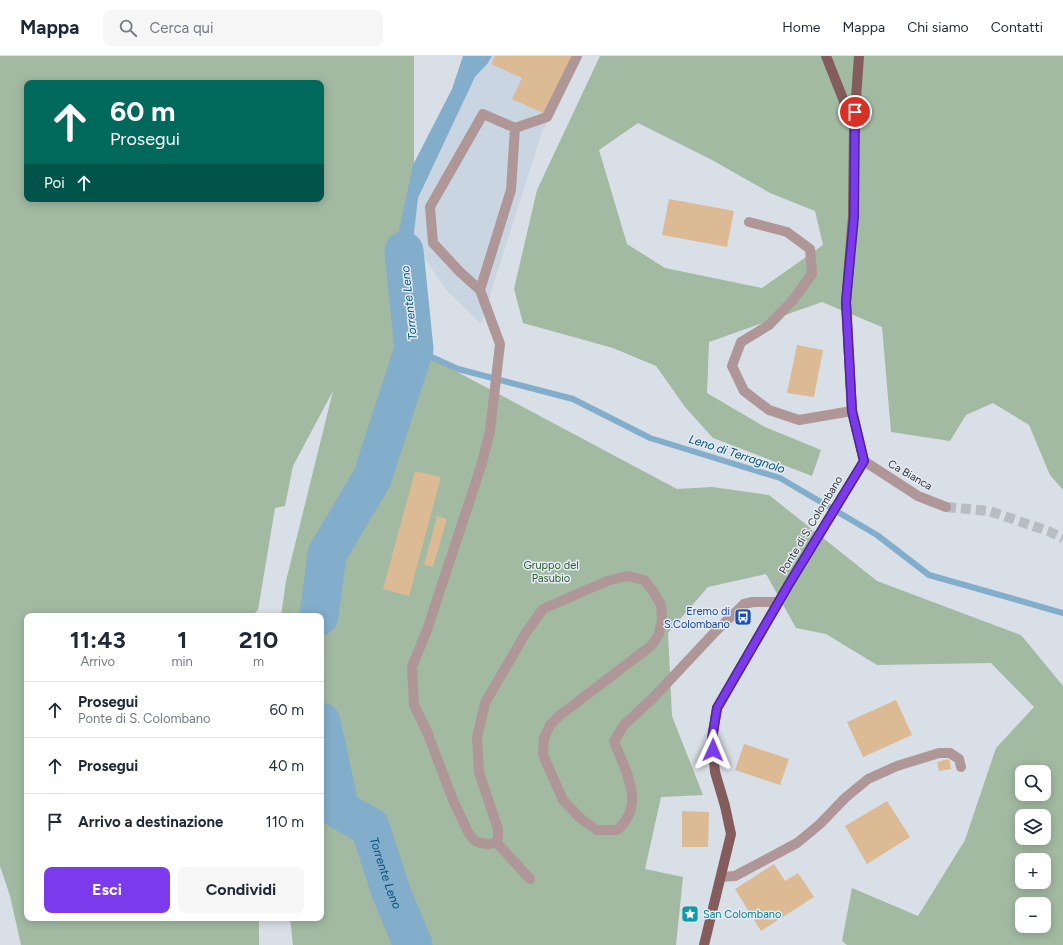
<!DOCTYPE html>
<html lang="it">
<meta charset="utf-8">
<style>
body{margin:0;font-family:Figtree,sans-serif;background:#f6f6f7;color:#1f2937;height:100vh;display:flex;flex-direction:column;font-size:15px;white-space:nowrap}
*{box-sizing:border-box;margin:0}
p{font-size:13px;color:#747a83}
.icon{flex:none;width:22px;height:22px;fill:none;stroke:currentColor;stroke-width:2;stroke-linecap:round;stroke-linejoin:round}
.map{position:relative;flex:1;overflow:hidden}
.details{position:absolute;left:24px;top:557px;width:300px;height:308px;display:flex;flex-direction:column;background:#fff;border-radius:8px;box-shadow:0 2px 10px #0003}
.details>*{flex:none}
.banner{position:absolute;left:24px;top:24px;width:300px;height:122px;border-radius:8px;box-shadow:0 2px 10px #0003;background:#00695c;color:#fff;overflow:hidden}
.tools{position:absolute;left:1015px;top:709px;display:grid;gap:8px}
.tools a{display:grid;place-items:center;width:36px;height:36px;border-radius:8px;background:#fff;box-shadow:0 2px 10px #0003;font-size:20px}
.pin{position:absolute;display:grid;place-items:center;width:34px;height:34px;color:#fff;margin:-17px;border:2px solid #fff;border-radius:50%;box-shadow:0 1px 4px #0007}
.me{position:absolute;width:44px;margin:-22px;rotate:1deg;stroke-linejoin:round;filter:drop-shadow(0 0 3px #0008)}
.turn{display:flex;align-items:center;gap:14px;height:84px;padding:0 20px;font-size:18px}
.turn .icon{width:52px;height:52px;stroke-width:2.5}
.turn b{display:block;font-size:28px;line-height:34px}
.then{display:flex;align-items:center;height:38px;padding:0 20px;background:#0003;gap:8px;font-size:15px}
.eta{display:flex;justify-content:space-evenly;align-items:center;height:68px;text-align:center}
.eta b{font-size:24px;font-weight:700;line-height:28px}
.action{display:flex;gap:8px;margin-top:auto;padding:8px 20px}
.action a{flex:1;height:46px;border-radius:8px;background:#7c3aed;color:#fff;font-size:16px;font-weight:700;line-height:46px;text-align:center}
.action a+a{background:#f6f6f7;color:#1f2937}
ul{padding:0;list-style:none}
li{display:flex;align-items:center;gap:12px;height:56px;padding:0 20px;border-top:1px solid #e0e1e3}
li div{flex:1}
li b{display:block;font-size:15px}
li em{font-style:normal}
header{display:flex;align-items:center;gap:24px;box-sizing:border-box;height:56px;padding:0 20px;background:#fff;border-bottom:1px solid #e0e1e3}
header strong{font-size:19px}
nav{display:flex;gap:22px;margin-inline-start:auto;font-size:14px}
.search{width:280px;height:36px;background:#f6f6f7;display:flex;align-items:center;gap:10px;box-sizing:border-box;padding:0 14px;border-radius:8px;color:#747a83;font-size:15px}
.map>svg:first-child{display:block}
.built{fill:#cad5e2}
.green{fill:#a2b9a2;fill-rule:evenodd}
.water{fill:#82adcb}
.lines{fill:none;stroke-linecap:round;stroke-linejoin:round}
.stream{stroke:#82adcb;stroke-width:6}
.river{stroke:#82adcb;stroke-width:39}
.building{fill:#dbba94}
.street-tunnel{stroke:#b8bdc3;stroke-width:10;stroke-dasharray:10 5;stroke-linecap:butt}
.lane{stroke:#af9797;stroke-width:10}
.street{stroke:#af9797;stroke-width:10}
.primary{stroke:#845c5c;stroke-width:10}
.route-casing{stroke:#51269a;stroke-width:10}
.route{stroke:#7c3aed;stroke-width:7}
.labels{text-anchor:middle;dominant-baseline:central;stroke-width:3;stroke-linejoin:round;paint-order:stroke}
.street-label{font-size:11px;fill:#323436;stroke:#e6ecf3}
.park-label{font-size:11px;fill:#2d6031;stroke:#e6ecf3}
.transit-label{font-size:11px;fill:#164399;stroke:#e6ecf3;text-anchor:end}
.culture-label{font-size:11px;fill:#0d838f;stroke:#e6ecf3;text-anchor:start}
.water-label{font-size:12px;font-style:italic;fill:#005178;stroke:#e6ecf3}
</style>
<header>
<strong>Mappa</strong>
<div class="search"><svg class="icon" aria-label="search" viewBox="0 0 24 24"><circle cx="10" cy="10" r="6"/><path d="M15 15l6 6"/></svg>Cerca qui</div>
<nav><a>Home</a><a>Mappa</a><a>Chi siamo</a><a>Contatti</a></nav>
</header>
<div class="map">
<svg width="1063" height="889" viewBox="0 0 1063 889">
<rect width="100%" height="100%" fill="#d9dfe6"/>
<!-- built -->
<path class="built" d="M492,0H582L542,76L481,268L447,235L413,185L418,142L475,21L488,7Z"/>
<!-- green -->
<g class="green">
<path d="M0,0H414V293L677,433L712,431L769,439L877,525L1021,579L1063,630V889H847L842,885L852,832L918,860L965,784L996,692L1034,651L991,607L877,609L826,578L796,572L766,518L708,531L668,577L672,660L703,739L661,741L645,813L683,821L676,889H293L290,862H321V560H281L286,525L333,335L293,410L285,450L275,452L258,554L251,560H27V862H259V889H21L10,840L0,810ZM27,27H321V143H27ZM1022,716H1044V738H1022ZM1022,760H1044V782H1022ZM1022,804H1044V826H1022ZM1022,848H1044V870H1022Z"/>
<path d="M600,0H1063V434L1050,419L1029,369L993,347L966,359L950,385L891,376L882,271L822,246L709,286L707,337L765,371L821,394L812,420L713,382L685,351L656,310L613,292L523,267L514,233L537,134ZM638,67L712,104L770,137L815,155L823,189L762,232L665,212L627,188L599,94Z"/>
</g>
<!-- water -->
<path class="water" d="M463,0H492L488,7L475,21L418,142L413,185L422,248H409L390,246L398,180L413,109L452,33Z"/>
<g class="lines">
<!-- stream -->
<path class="stream" d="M414,293L458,313L573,343L650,382L780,422L877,479L929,519L1063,557"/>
<!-- river -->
<g class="river">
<path d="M319,560L327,498L372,422L414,293L404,195"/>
<path id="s1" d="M321,666L340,754L370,771L391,836L413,889"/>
</g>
</g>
<!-- building -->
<g class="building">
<path d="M495,0H572L545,58L512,43L522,22L491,8Z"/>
<path d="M669,143L734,155L727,191L662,179Z"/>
<path d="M797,289L823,294L814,341L787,337Z"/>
<path d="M415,415L441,421L409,540L383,533Z"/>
<path d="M437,460L447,463L433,511L424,509Z"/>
<path d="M896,644L912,679L863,701L847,666Z"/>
<path d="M744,688L789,703L780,729L735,714Z"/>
<path d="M949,703L951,713L939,715L937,706Z"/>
<path d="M887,745L910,781L867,808L845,770Z"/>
<path d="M682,755L709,756L708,791H682Z"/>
<path d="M774,808L785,825L798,817L814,841L761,875L735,833Z"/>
</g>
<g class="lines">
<!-- street-tunnel -->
<path class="street-tunnel" d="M946,451L989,455L1048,475L1063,482"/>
<!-- lane -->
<g class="lane">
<path d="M515,72L547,61L577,0"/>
<path d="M749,166L787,176L810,193L812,218L793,244L769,269L741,286L732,310L744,335L769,354L799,364L852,355"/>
<path d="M480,234L460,216L433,187L430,151L483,58L515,72L511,134L480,234L500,288L490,375L482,407L427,574L412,611L414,649L427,676L453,744L468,776L474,784L480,787L489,788L496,786L498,782V773L479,716L477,682L485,647L525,578L543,553L607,525L627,520L644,524L653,535L661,549L662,563L659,578L652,589L559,660L550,669L544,682L543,699L563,744L580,762L597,774H617C647,748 625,715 614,685L624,669L654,641L714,577L744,548L753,546H779"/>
<path d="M496,786L530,823"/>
<path d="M721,821L735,820L797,787L820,768L845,742L868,723L897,710L939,697H950L959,703L961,711"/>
</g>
<!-- street -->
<path class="street" d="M864,405L918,440L946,451"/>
<!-- primary -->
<g class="primary">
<path d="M826,0L853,68"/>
<path d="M704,889L731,778L725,750L715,716L712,683L717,652L789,528L864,405L852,355L846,246L853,161L854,70L859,0"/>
</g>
</g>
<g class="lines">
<!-- route casing -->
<g class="route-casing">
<path id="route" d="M713,694L712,683L717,652L789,528L864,405L852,355L846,246L854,161L855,56"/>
</g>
<!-- route -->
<use href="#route" class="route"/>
</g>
<!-- icons -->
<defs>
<g id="bus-square" transform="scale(0.9)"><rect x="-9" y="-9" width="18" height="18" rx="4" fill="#1a4fb4" stroke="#e6ecf3"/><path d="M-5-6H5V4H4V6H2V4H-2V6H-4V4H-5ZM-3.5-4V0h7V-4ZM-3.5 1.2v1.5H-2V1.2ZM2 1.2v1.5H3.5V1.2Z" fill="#fff"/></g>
<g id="sight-square" transform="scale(0.9)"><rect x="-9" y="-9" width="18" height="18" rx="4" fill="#0f9aa8" stroke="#e6ecf3"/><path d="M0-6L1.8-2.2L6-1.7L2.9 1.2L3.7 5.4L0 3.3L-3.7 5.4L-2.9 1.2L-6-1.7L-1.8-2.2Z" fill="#fff"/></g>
</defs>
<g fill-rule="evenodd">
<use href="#bus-square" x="743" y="561"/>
<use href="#sight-square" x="690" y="858"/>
</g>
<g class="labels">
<!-- street labels -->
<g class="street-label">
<text transform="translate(910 419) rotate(30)">Ca Bianca</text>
<text transform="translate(811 469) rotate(-59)">Ponte di S. Colombano</text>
</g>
<!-- park labels -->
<g class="park-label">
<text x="551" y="509">Gruppo del<tspan x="551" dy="13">Pasubio</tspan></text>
</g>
<!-- transit labels -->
<g class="transit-label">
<text x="730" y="555">Eremo di<tspan x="730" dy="13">S.Colombano</tspan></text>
</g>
<!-- culture labels -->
<g class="culture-label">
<text x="703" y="858">San Colombano</text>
</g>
<!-- water labels -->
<g class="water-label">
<text transform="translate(409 247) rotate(-96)">Torrente Leno</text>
<text transform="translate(737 398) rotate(18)">Leno di Terragnolo</text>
<text stroke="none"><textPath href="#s1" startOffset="173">Torrente Leno</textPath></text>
</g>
</g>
</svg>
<div class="tools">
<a><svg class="icon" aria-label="search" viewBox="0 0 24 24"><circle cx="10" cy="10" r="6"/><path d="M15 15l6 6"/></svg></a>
<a><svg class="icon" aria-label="layers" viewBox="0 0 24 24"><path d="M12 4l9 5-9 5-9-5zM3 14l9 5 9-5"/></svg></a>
<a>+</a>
<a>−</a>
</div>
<div class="pin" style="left:855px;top:56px;background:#d93025"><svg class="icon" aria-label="arrive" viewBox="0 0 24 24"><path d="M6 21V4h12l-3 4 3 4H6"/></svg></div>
<svg class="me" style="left:713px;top:694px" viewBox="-20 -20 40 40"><path d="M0-17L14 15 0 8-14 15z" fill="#7c3aed" stroke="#fff" stroke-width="4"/></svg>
<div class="banner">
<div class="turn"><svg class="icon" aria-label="ahead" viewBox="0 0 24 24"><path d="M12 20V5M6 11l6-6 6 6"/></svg><div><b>60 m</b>Prosegui</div></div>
<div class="then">Poi<svg class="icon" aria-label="ahead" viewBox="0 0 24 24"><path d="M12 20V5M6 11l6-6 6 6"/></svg></div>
</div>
<section class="details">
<div class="eta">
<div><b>11:43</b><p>Arrivo</p></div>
<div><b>1</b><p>min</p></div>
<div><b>210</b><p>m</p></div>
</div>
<ul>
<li><svg class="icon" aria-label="ahead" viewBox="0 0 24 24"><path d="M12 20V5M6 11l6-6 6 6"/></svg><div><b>Prosegui</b><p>Ponte di S. Colombano</p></div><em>60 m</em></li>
<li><svg class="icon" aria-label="ahead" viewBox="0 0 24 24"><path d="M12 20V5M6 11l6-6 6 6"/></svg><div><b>Prosegui</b></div><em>40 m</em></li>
<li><svg class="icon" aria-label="arrive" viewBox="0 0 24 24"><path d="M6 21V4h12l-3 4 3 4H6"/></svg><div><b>Arrivo a destinazione</b></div><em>110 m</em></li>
</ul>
<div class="action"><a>Esci</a><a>Condividi</a></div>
</section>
</div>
